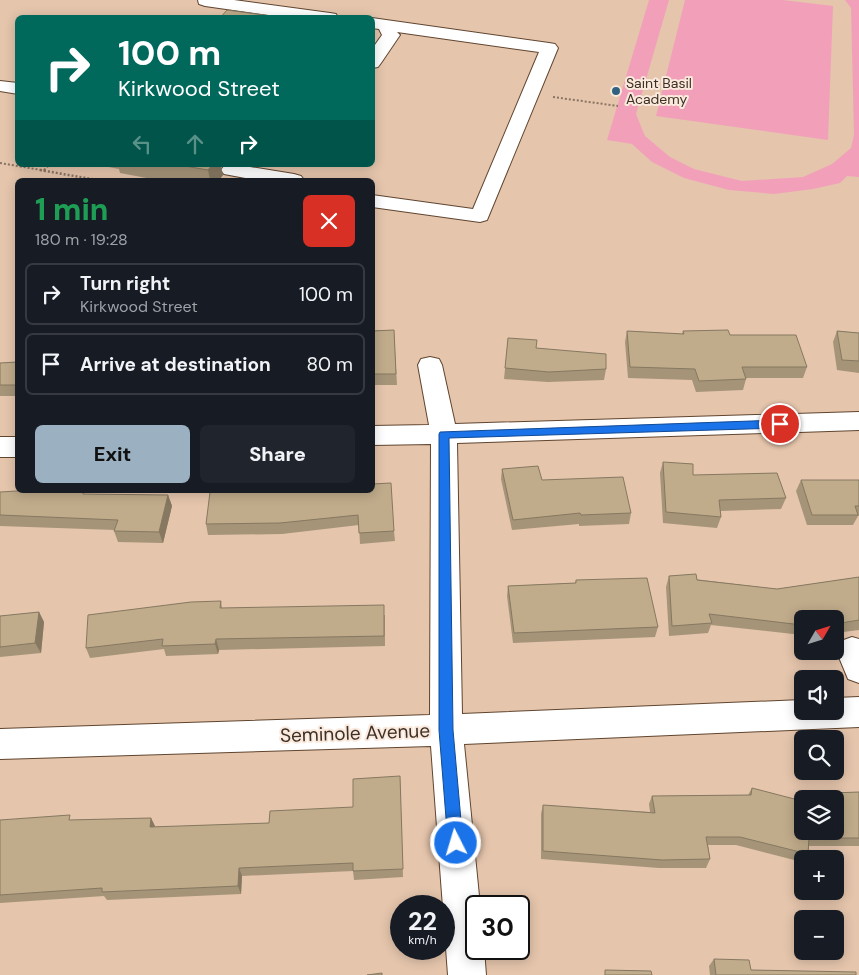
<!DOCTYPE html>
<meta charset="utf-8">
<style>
body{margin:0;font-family:"DM Sans",sans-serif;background:#20242c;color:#f1f3f6;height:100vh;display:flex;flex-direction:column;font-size:19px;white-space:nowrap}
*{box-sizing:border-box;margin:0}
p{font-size:16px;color:#9ea1a6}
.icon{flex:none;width:28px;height:28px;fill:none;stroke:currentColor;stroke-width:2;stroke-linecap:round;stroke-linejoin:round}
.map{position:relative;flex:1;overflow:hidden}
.details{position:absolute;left:15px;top:178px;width:360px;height:315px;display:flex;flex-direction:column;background:#171b24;border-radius:8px;box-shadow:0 2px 12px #0003}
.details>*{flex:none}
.top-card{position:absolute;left:15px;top:15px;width:360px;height:152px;border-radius:8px;box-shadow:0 2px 12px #0003;background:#00695c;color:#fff;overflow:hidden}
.needle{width:32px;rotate:51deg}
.buttons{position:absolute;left:794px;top:610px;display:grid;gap:10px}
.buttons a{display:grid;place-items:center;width:50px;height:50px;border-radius:8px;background:#171b24;box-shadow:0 2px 12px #0003;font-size:25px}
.speed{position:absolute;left:390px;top:895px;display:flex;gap:10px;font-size:25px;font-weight:700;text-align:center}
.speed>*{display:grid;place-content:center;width:65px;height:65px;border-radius:50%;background:#171b24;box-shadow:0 2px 12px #0003;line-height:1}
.speed small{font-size:12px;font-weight:400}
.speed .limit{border:2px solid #111;border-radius:8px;background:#fff;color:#111}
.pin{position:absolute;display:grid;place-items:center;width:42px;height:42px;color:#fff;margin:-21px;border:2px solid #fff;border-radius:50%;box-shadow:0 1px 5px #0007}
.me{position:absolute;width:55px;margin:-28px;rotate:355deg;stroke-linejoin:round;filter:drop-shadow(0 0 4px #0008)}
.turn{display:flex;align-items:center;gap:18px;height:105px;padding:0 20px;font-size:22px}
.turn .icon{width:65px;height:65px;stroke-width:2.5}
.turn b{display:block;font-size:35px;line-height:42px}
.lanes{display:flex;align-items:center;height:48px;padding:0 20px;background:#0003;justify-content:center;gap:25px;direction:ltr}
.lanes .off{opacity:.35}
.round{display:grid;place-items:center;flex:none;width:52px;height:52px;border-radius:8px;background:#20242c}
.summary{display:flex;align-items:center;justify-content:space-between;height:85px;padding:0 20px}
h1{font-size:30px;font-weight:800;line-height:38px;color:#1e9e55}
.primary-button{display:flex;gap:10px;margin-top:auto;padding:10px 20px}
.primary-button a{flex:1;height:58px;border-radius:8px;background:#9bb1c1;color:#111;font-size:20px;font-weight:800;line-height:58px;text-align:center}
.primary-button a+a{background:#20242c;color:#f1f3f6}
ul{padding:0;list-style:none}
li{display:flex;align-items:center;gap:15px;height:62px;margin:0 10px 8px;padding:0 10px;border:2px solid #363941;border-radius:8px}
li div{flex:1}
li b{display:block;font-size:19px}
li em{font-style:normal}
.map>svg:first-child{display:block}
.green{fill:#f2a0ba}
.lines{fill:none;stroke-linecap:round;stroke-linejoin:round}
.minor-casing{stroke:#60452f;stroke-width:2}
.path-far1{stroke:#8a7463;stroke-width:2;stroke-dasharray:2 2;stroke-linecap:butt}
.path{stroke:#8a7463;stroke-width:2.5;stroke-dasharray:2 2;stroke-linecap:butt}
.minor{fill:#fff;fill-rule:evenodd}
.wall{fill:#a59478}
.shaded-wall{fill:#867861}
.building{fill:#c0ac8b;stroke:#867861}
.route{fill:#1a73e8;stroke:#114b97}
.poi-dot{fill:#316180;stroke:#fae9dc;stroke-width:2}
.labels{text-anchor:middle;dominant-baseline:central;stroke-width:4;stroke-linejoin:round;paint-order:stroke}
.far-poi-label{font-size:14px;fill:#3d3026;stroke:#fae9dc;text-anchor:start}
.near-street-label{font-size:19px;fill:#3d3026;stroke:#fae9dc}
</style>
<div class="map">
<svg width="859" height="975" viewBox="0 0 859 975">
<rect width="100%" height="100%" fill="#e5c5ac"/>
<!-- green -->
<g class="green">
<path d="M649,0H669L636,114L645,136L670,157L694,169L742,181L803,177L832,164L851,148L854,135L851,8L845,0H859V177L847,176L840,183L813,189L774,194L729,190L684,178L652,162L632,144L607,140Z"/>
<path d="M685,0H783L833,6L828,140L656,116Z"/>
</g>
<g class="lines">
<!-- minor casing -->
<g class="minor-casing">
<g id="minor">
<path d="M198,0H234L330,13L336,14L338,18H290L205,6L199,4Z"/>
<path d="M372,18L549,43L555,44L558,48L487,220L480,222L372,207V195L473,209L539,52L397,32L400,35L381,63L378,67L372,68V49L382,35L379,29L372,28Z"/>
<path d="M0,81L18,83V94L0,91Z"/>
<path d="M238,165L294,174L301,176L304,180H256L224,174L221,170L224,166Z"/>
<path d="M430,357L439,359L442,365L455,424L859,412V430L457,443L462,714L802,700V711H835V698L859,697V727L464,744L480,906H476V949H484L486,975H448L431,746L0,759V729L430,715L431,444L372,445V426L429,425L418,365L421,359Z"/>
<rect x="0" y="437" width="18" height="20"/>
<path d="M852,637L859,639V683L848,679L836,650L841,641Z"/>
</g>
</g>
<!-- path-far1 -->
<g class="path-far1">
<path d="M553,97L618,106"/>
<path d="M0,163L47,171"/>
<path d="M44,170L49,165"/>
</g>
<!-- path -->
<path class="path" d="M40,170L97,180"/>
<!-- minor -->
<use href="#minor" class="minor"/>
</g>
<!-- wall -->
<g class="wall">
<path d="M98,165H222L221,167L223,175L219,180H157L120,173L119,169Z"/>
<path d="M394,330L397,385H372V331Z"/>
<path d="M627,331L682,334L683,331L730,335L807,367L803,378H745L746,379L743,390L696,392L692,380L628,378L625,342Z"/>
<path d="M837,331L859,333V373L837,370L833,342Z"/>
<path d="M508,338L536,348L606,369L604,380L548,382L504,379Z"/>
<path d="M18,362V396H0V363Z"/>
<path d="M663,462L693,475L786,498L781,509L720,511L721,517L717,528L663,523L660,473Z"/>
<path d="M502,469L542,480L631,513L629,524L579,526V524L512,530L501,479Z"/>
<path d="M801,480H859V516H858L853,525H807L796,491Z"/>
<path d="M372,490L394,531L395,541L360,544L359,525L282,534L208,535L206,524Z"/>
<path d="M0,492H83L84,494L168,495L172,506L163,543L118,542L114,531L115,530L0,526Z"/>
<path d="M669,576L777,589L859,577V630L835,633V619H802V635L711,625L708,633L669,636L666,587Z"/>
<path d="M576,580L658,627L655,637L513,643L507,596L508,586L575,583Z"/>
<path d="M221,601L222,608L385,615V646L219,650L218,654L166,656L164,649L90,658L86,648Z"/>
<path d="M39,612L44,622L41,653L0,657V616Z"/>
<path d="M400,776L403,877L354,880L353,871L242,876L241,894L107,900L104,896L0,903V820H73L151,818L155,827L269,823L353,807Z"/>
<path d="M752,788L835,831V799H827L831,793L859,792V846H809L808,854L805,859H802V862L736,845H708L710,859L706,868H659L541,859V814L543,805L650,812L649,804L652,796L748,795Z"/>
<path d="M714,959L751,970L856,975H710L709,966Z"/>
</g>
<!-- shaded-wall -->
<g class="shaded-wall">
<path d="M212,165H222L221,167L223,175L219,180H210L208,170Z"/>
<path d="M168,495L172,506L163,543L159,532Z"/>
<path d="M39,612L44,622L41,653L35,643Z"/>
<path d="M216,639L219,650L218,654L215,644Z"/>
<path d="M151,818L155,826L154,836L150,827Z"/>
<path d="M239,868L242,876L241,894L238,886Z"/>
</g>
<!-- building -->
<g class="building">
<path d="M227,10L271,16L270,18H220Z"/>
<path d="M179,165H212L208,170Z"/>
<path d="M394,330L396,374H372V331Z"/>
<path d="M728,330L730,335H796L807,367H742L746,379L699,381L695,369L630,367L627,331L684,334L683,331Z"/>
<path d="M837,331L859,333V361L842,360Z"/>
<path d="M508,338L537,340L536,348L606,354V369L549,372L505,368Z"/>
<path d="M18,362V385H0V363Z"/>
<path d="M663,462L693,464V475L777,473L786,498L719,500L721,517L666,512Z"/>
<path d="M538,466L542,480L623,477L631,513L581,515L580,513L513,520L502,469Z"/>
<path d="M801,480H859V506H855L858,515H812Z"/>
<path d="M391,483L394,531L359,533L358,515L280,523L206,524L210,492L289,490H372V484Z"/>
<path d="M33,490L83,492V494L168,495L159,532L114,531L118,520L0,515V492Z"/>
<path d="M696,574L697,580L777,589L859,577V620L835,624V619H802V625L709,614L712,623L672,626L669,576Z"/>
<path d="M647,578L658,627L514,633L508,586L576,583V580Z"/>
<path d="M221,601L220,608L384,605V636L216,639L215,644L162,646L163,639L86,648L88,615L191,602Z"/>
<path d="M39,612L35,643L0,647V616Z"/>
<path d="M400,776L403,869L353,871V863L239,868L238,886L102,892V888L0,895V820L70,815L69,820L151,818L150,827L269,823L270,811L353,807V779Z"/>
<path d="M752,788L802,801V831H835V799H833L831,793L859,792V838H809L808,854L740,837H706L710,859L662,860L543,851V805L655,813L652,796L751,795Z"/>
<path d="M714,959L749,960L751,970L856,972V975H716Z"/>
<path d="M605,970L651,971L652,975H605Z"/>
<path d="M382,973V975H367Z"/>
</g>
<!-- route -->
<path class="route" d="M780,420L785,424L780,428L449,438L453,730L463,843L461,848L456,850L451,848L448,843L439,730V434L440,432Z"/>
<!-- markers -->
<circle class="poi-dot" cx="616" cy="91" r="5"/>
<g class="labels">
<!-- far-poi labels -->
<g class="far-poi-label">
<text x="626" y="83">Saint Basil<tspan x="626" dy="16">Academy</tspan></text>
</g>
<!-- near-street labels -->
<g class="near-street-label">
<text transform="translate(355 733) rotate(-2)">Seminole Avenue</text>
</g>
</g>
</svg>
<div class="buttons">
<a><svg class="needle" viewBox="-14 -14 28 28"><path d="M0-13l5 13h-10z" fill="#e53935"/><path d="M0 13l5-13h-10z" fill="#9ea1a6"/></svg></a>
<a><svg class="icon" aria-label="sound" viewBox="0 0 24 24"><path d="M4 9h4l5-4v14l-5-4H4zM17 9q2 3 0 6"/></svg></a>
<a><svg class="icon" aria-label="search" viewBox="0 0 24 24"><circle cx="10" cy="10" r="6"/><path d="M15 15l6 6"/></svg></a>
<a><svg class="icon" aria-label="layers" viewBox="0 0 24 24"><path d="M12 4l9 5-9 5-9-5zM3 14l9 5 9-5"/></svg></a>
<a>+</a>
<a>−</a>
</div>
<div class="speed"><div>22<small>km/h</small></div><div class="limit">30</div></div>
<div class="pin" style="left:780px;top:424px;background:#d93025"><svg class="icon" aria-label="arrive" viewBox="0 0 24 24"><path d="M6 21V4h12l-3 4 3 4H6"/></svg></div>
<svg class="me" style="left:456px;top:843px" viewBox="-20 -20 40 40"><circle r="17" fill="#1a73e8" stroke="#fff" stroke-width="3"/><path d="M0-11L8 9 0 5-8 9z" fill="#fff"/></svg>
<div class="top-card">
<div class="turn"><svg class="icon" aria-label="right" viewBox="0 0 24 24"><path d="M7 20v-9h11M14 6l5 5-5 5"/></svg><div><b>100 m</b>Kirkwood Street</div></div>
<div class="lanes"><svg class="icon off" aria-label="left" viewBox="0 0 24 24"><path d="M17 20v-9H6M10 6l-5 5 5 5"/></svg><svg class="icon off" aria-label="ahead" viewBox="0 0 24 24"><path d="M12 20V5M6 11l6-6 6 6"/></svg><svg class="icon" aria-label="right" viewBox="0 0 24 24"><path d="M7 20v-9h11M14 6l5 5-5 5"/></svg></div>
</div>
<section class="details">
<div class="summary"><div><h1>1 min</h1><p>180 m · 19:28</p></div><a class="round" style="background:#d93025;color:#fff"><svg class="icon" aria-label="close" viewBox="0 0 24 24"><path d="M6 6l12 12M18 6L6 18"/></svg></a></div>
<ul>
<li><svg class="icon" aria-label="right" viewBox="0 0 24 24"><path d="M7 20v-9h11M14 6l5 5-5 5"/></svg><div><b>Turn right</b><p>Kirkwood Street</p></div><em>100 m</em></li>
<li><svg class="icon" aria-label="arrive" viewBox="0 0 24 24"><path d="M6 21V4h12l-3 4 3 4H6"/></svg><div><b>Arrive at destination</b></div><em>80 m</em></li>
</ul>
<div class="primary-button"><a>Exit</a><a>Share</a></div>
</section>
</div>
